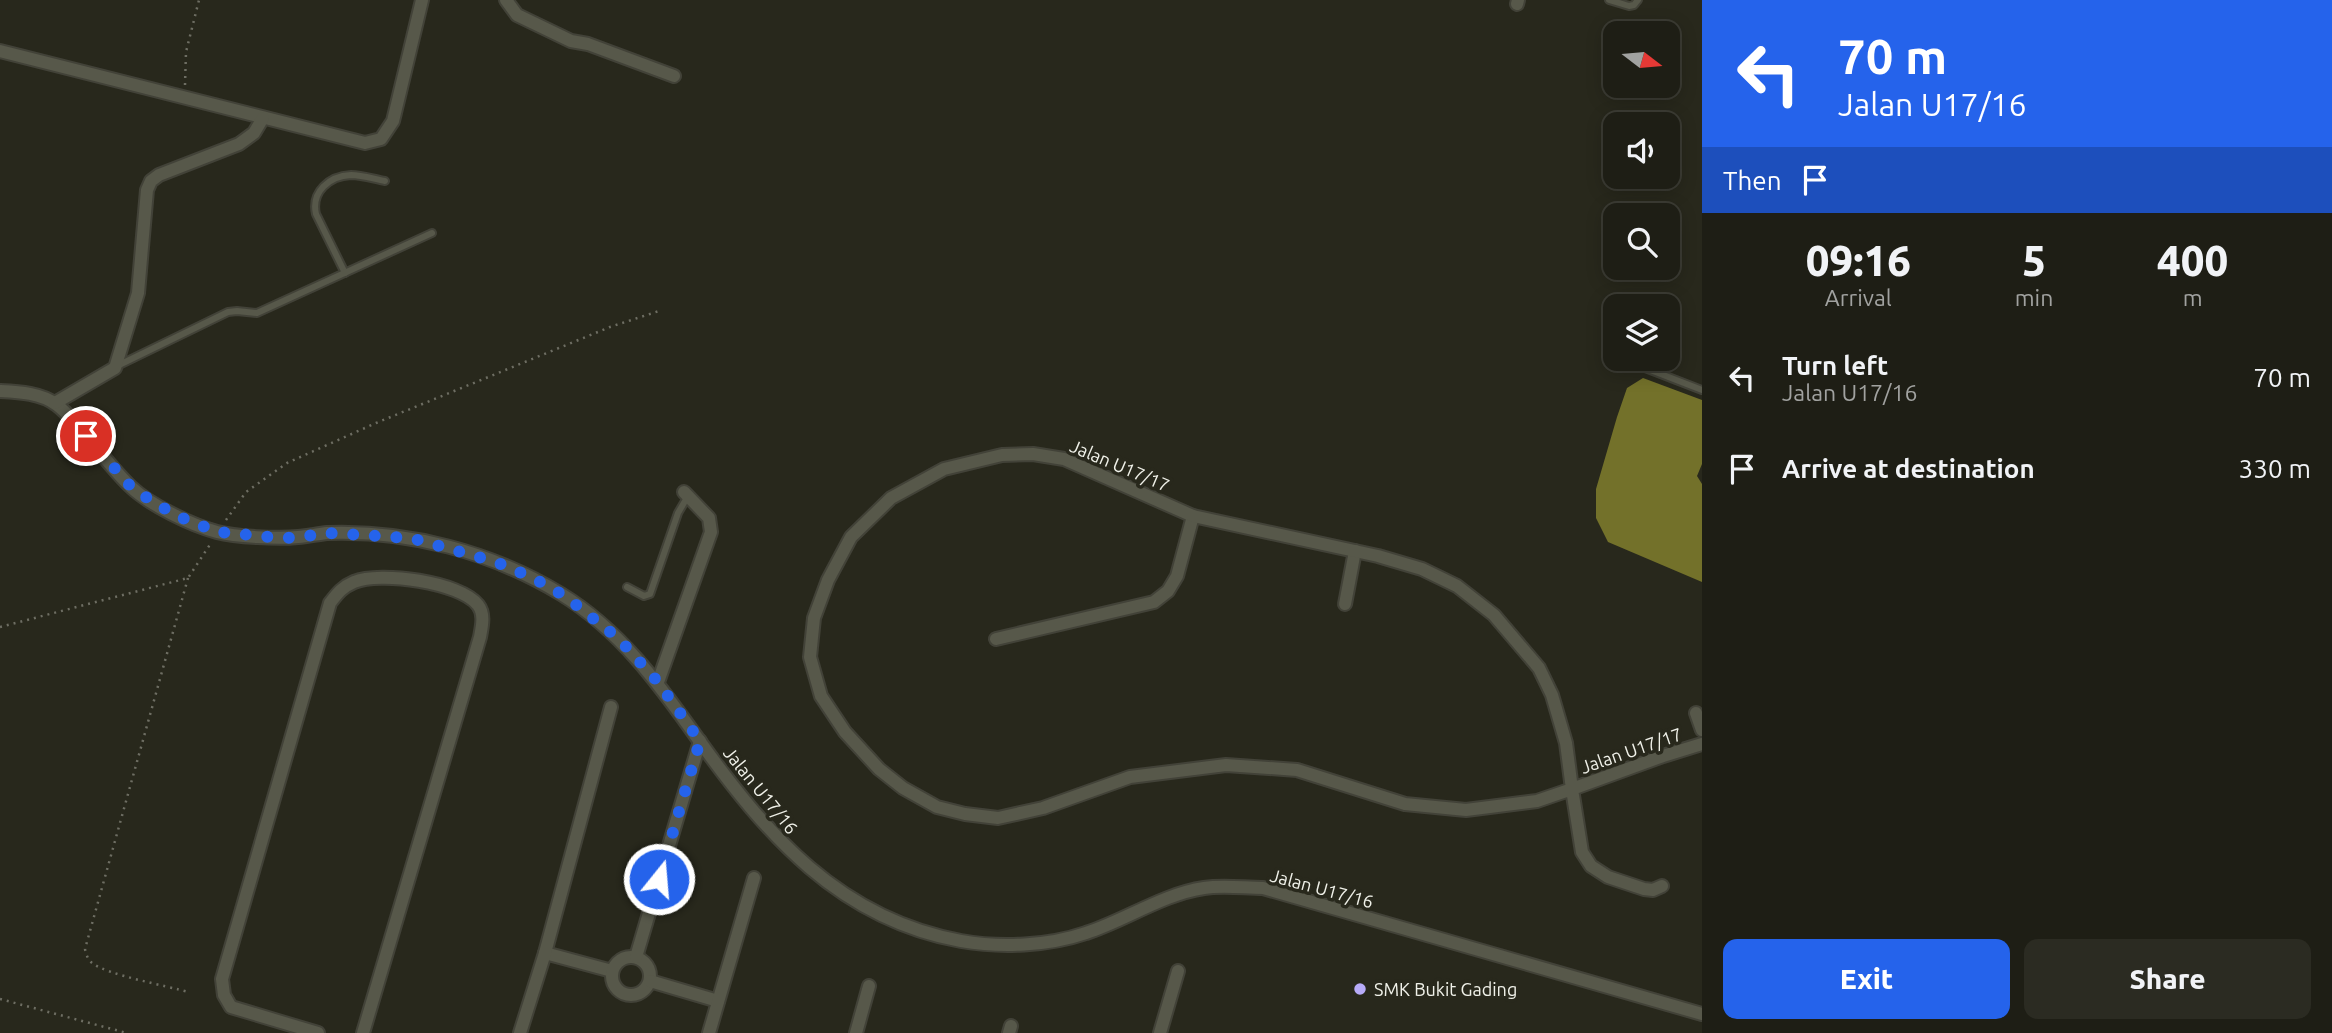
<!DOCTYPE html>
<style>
body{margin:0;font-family:Ubuntu,sans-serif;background:#2b2b22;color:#f1f3f6;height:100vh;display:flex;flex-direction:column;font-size:26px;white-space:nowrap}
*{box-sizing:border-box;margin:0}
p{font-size:23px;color:#a1a2a0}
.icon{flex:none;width:38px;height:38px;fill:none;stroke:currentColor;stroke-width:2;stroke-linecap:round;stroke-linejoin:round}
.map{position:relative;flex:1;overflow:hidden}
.drawer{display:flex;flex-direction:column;background:#1e1e15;width:630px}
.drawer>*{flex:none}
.banner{background:#2563eb;color:#fff;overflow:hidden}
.needle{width:46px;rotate:106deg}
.buttons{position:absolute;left:1603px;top:21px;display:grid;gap:14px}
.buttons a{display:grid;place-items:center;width:77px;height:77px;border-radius:14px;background:#1e1e15;box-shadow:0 4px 18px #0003,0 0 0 2px #3c3c34;font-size:35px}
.pin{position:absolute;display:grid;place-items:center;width:60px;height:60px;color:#fff;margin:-30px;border:4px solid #fff;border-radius:50%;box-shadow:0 2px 7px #0007}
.me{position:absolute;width:77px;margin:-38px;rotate:17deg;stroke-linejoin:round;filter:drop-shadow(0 0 5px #0008)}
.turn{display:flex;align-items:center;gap:24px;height:147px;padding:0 21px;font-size:32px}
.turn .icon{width:91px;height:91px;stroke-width:2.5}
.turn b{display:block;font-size:49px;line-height:60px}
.then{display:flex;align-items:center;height:66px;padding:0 21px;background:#0003;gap:14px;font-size:26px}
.eta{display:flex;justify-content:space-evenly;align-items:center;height:119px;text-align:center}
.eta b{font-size:42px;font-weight:800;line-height:49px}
.action{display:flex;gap:14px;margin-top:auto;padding:14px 21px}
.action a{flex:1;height:80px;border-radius:14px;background:#2563eb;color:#fff;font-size:28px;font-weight:800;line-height:80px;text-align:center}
.action a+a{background:#2b2b22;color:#f1f3f6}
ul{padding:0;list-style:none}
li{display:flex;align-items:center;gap:21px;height:91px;padding:0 21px}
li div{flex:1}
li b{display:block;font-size:26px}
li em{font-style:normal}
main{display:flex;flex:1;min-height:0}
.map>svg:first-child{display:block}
.water{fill:#73712a}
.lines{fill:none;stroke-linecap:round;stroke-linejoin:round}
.lane-casing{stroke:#424238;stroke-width:10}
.street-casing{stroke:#424238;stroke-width:16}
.path{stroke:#6e6e63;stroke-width:2.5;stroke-dasharray:2 5;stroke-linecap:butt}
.lane{stroke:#57584a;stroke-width:6}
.street{stroke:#57584a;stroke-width:12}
.route{stroke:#2563eb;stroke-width:12;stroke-dasharray:0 21.6}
.poi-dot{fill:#b7abf8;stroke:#28281c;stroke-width:2.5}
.labels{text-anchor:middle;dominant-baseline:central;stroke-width:7;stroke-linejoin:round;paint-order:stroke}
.street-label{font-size:18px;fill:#f0f1e9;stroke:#28281c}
.poi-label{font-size:18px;fill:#f0f1e9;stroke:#28281c;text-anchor:start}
</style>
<main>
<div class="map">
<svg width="1702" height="1033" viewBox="0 0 1702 1033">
<rect width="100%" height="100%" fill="#28281c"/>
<!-- water -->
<path class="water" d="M1643,378L1702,400V464L1697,476L1702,484V582L1608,542L1596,518V489L1617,417L1627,388Z"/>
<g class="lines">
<!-- lane casing -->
<g class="lane-casing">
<g id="lane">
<path d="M1609,0L1629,6L1634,5L1638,0"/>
<path d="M345,273L316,214C311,192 329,176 351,175C362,175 374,179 385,181"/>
<path d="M1622,359L1702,390"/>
<path d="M117,366L228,312L237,311L257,313L432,233"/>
<path d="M627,587L644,596L650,594L678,513L688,496"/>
</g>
</g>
<!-- street casing -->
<g class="street-casing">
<g id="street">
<path d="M506,0L517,15L571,41L588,44L674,76"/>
<path d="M1517,4L1518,0"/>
<path d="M0,51L365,143L381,139L393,121L422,0"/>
<path d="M0,391C19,392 41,393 57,405C70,415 81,430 92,443C105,458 117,474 131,487C150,505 191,525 217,532C236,537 278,539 298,537C308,536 318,534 327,533C408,530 492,552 561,594C620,630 659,684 698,739C766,834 839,919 961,941C1001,948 1048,946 1086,933C1124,921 1163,894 1204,888C1223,885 1244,888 1263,888L1702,1014"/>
<path d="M55,403L115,368L138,293L147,190L151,181L159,175L239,144L254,133L263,118"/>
<path d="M1345,604L1355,551"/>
<path d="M996,639L1154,602L1168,591L1177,576L1193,516"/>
<path d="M658,682L711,532L709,518L684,492"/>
<path d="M1696,713L1702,730"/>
<path d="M1662,886L1653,890L1644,889L1608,877L1591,866L1582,852L1572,789L1566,743L1552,695L1539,668L1494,615L1457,586L1422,569L1378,556L1193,516L1064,459L1033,454L1002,455L944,469L891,498L851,537L828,580L814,618L810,657L821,696L845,732L879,769L903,788L937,807L965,814L998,818L1043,808L1130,777L1226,765L1297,770L1405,804L1466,810L1537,801L1572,789L1663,756L1702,744"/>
<path d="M545,953L612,971"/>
<circle cx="631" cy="976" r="19"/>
<path d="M636,957L700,741"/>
<path d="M650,981L718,1001"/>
<path d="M318,1033L231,1007L224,995L222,979L330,603C337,594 342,587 354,582C380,571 460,582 478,605C485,614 482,626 480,637L363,1033"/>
<path d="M520,1033L545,953L611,707"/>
<path d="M709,1033L754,878"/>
<path d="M856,1033L869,986"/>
<path d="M1009,1033L1011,1026"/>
<path d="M1160,1033L1178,971"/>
</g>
</g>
<!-- path -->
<g class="path">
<path d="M185,85L186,52L199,0"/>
<path d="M226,520L246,492L287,463L376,423L503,371L610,327L659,311"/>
<path d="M188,578L85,949C86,954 88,960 92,963C107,975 168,986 188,992"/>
<path d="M0,627L188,578L211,543"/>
<path d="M0,999L127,1033"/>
</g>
<!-- lane -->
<use href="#lane" class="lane"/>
<!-- street -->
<use href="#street" class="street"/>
</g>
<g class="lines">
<!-- route -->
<path class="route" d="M86,436L133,489L175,515L218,532L271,537L295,538L326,533L411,538L496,562L533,578L565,596L619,639L658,682L700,741L659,879"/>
</g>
<!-- markers -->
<circle class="poi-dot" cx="1360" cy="989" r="7"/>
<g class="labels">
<!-- street labels -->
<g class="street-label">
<text transform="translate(1120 465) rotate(23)">Jalan U17/17</text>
<text transform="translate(1631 750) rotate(-19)">Jalan U17/17</text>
<text transform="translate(761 790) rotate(51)">Jalan U17/16</text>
<text transform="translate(1322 888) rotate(15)">Jalan U17/16</text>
</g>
<!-- poi labels -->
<g class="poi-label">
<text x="1374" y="989">SMK Bukit Gading</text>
</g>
</g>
</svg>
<div class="buttons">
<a><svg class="needle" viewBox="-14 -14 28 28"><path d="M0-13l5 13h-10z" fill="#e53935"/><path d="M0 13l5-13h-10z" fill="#a1a2a0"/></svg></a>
<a><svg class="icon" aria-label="sound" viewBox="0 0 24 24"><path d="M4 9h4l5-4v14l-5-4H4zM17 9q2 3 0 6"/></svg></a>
<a><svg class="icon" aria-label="search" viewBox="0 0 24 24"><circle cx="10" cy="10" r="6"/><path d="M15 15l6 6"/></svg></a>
<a><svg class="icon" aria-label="layers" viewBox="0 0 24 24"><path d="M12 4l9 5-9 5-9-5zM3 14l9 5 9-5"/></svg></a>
</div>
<div class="pin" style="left:86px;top:436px;background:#d93025"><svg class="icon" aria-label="arrive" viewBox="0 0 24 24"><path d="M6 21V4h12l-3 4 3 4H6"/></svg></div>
<svg class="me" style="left:659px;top:879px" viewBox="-20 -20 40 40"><circle r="17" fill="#2563eb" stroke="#fff" stroke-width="3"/><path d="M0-11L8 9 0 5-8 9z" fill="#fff"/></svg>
</div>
<section class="drawer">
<div class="banner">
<div class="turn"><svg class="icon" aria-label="left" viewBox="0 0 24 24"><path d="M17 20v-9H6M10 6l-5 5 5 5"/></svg><div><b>70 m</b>Jalan U17/16</div></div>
<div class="then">Then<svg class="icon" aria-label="arrive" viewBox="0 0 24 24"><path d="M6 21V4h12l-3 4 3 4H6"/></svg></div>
</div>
<div class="eta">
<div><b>09:16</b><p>Arrival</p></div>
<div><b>5</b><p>min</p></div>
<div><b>400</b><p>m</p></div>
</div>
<ul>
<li><svg class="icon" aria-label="left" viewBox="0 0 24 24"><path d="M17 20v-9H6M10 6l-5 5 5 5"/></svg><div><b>Turn left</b><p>Jalan U17/16</p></div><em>70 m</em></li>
<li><svg class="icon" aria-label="arrive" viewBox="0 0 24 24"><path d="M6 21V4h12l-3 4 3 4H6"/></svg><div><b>Arrive at destination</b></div><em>330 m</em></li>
</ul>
<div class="action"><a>Exit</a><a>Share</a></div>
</section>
</main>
